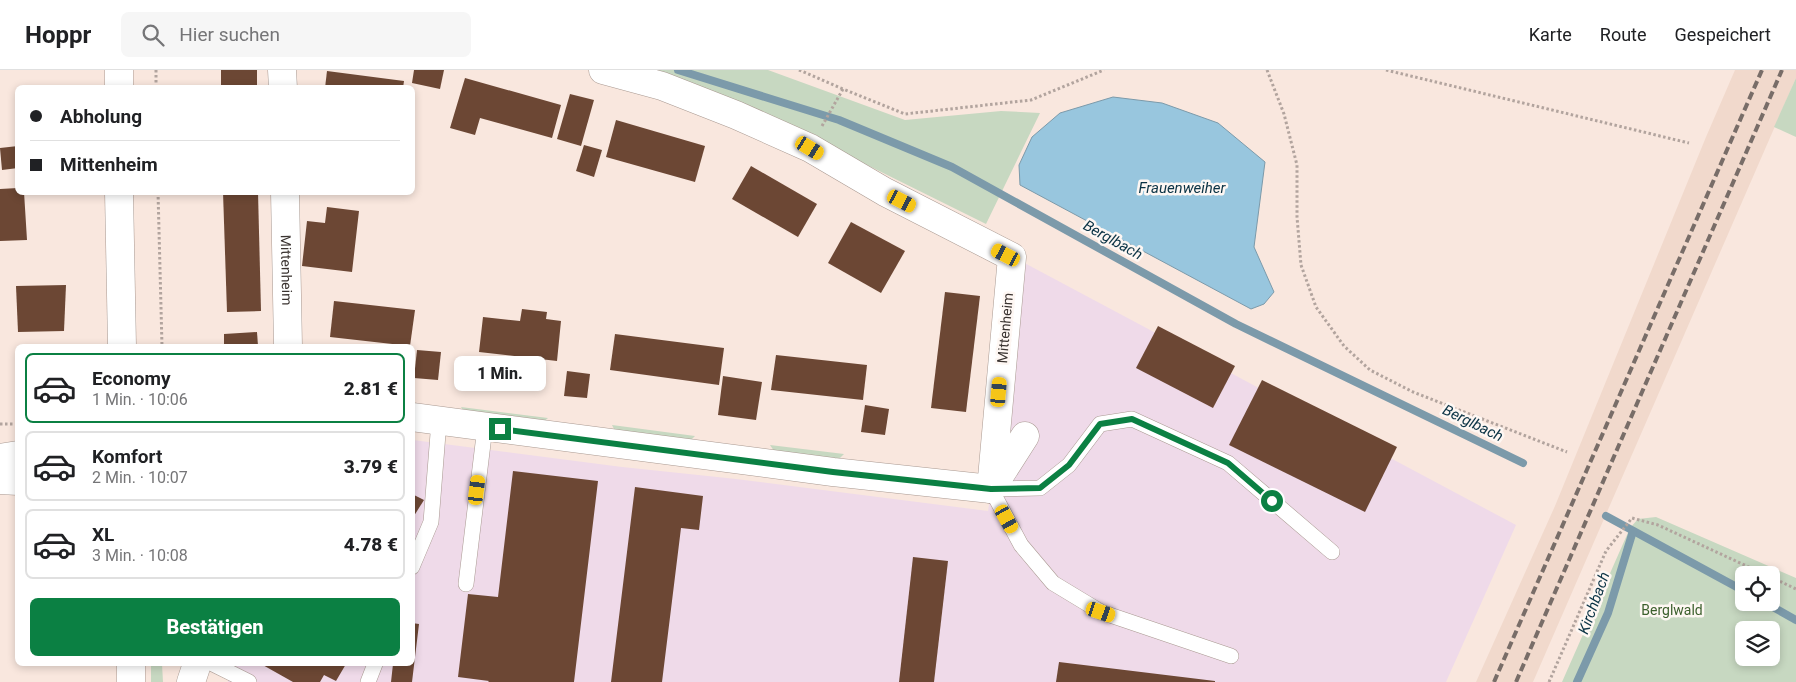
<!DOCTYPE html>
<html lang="de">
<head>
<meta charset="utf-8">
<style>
  body { margin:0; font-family:Roboto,sans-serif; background:#f6f6f6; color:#202124; height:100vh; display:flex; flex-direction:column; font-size:19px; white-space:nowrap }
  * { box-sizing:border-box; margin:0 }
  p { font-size:16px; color:#757577 }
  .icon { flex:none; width:28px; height:28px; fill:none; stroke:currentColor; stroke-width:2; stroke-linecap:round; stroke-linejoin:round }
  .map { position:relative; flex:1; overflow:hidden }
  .sheet { position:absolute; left:15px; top:274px; width:400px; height:322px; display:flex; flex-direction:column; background:#fff; border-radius:8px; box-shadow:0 2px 8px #0003 }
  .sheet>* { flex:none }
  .guide { position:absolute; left:15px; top:15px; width:400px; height:110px; border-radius:8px; box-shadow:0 2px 8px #0003; display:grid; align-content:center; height:110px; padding:0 15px; background:#fff }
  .buttons { position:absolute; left:1735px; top:496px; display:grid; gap:10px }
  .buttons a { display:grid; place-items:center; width:45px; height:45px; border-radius:8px; background:#fff; box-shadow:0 2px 8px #0003; font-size:25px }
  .end { position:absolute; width:22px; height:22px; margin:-11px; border:6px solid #0b8043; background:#fff; box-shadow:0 0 0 2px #fff }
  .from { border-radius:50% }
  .bubble { position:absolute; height:35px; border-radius:8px; background:#fff; box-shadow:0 2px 8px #0003; font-size:16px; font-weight:800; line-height:35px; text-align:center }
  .car { position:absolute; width:15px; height:30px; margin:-15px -8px; border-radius:6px; box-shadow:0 0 4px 1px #0007; background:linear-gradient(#f5c518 24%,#345 0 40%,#f5c518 0 76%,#345 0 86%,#f5c518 0) }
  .guide b { display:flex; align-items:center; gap:18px; height:48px; font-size:19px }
  .guide b+b { border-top:1px solid #e0e0e0 }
  .guide i { width:12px; height:12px; background:#202124 }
  ul { padding:9px 0 0; list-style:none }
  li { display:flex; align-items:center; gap:15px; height:70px; margin:0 10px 8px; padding:0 5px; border:2px solid #e0e0e0; border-radius:8px }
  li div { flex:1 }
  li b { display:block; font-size:19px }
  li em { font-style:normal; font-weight:800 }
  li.current { border-color:#0b8043 }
  li>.icon { width:45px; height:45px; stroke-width:1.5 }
  .cta { display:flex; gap:10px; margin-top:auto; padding:10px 15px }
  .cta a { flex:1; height:58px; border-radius:8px; background:#0b8043; color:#fff; font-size:20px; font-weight:800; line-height:58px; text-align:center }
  header { display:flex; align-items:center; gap:30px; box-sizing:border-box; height:70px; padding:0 25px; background:#fff; border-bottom:1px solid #e0e0e0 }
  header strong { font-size:24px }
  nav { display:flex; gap:28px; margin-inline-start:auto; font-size:18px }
  .search { width:350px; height:45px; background:#f6f6f6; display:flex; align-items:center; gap:12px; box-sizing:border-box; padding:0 18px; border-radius:8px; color:#757577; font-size:19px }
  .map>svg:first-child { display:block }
  .commercial { fill:#efdae9 }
  .built { fill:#f1d9cc }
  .green { fill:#c7d8c1; fill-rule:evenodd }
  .water { fill:#98c6de; stroke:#7c9aaa }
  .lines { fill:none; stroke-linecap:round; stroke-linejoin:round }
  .stream { stroke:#7c9aaa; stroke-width:8 }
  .building { fill:#6c4734 }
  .lane-casing { stroke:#a99991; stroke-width:16 }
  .street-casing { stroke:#a99991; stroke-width:29 }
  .secondary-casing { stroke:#a99991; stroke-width:29 }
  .path { stroke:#b2a49e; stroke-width:3; stroke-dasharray:2.5 2.5; stroke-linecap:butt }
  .lane { stroke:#fff; stroke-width:15 }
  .street { stroke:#fff; stroke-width:28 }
  .secondary { stroke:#fff; stroke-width:28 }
  .rail { stroke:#786d68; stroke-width:4; stroke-dasharray:8 4; stroke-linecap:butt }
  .route { stroke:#0b8043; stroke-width:6 }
  .labels { text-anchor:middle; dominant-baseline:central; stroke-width:5; stroke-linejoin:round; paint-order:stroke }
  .street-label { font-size:14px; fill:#3a3330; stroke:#fef7f3 }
  .park-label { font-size:14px; fill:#3b5f2c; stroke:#fef7f3 }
  .water-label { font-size:15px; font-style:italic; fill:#0b3345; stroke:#fef7f3 }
</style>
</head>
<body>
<header>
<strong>Hoppr</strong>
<div class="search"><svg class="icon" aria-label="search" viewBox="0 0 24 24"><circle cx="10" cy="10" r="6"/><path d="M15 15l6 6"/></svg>Hier suchen</div>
<nav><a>Karte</a><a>Route</a><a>Gespeichert</a></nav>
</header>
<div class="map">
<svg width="1796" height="612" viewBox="0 0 1796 612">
  <rect width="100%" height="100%" fill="#f9e7de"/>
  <polygon class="commercial" points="1017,189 1516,455 1446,612 228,612 228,594 412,594 413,370 622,397 736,409 988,441 996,393"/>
  <polygon class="built" points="1735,0 1796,0 1796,8 1533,612 1476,612 1555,436 1706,67"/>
  <g class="green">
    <polygon points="624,0 768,0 905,50 1001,41 1040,43 986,154 865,94 752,43"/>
    <polygon points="1796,8 1796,67 1774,57"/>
    <polygon points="461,337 548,348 541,354 466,345"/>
    <polygon points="612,355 695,366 689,372 616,363"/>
    <polygon points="770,375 844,384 838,390 774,381"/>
    <path d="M 1656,447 L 1796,508 L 1796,612 L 1562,612 L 1630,458 L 1638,449 ZM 1744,505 L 1771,505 L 1771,532 L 1744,532 ZM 1744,560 L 1771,560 L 1771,588 L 1744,588 Z"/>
    <polygon points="151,594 162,594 163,612 151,612"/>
  </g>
  <polygon class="water" points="1113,27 1162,33 1218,53 1265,92 1254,177 1274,222 1264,234 1251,239 1020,115 1019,95 1032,67 1060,43"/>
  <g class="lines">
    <g class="stream">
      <polyline points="678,0 839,50 952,97 1236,254 1523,393"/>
      <polyline points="1606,446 1744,521"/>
      <polyline points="1764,532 1796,550"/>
      <polyline points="1577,612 1608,543 1633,461"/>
    </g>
  </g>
  <g class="building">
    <rect x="221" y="0" width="36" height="18"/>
    <polygon points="414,0 444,0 440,19 412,13"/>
    <polygon points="327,1 404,11 403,18 325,18"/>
    <polygon points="465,8 561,35 552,68 480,48 475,65 450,58"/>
    <polygon points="570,24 594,30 581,76 557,69"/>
    <polygon points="616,50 705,76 695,112 606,87"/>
    <polygon points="584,75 602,80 594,107 576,101"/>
    <polygon points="18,76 18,98 2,100 0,78"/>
    <polygon points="751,96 817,134 798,167 732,129"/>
    <polygon points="18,118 18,122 24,122 27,170 0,171 0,119"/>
    <polygon points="223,122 258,122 261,241 227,242"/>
    <polygon points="327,137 359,141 352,202 302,196 307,151 325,153"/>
    <polygon points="851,152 905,181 881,223 828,193"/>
    <polygon points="66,215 64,261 18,262 16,216"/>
    <polygon points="945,222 980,226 966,342 931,338"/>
    <polygon points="334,231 415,240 410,276 330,267"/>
    <polygon points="522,239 547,242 546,249 561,251 557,291 479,282 483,247 520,251"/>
    <polygon points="1158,256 1235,296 1213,338 1136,298"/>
    <polygon points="257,262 258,276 224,276 224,264"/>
    <polygon points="615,264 724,278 719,315 610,300"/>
    <polygon points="417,280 441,282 438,310 414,308"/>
    <polygon points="776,285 867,295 863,330 771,320"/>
    <polygon points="567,301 590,304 587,328 564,326"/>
    <polygon points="723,306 762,312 756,350 718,345"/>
    <polygon points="1262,310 1397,377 1365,442 1229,375"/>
    <polygon points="865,335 889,339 885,365 861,362"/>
    <polygon points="513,401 598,411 574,612 488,612 489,611 458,607 468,524 498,527"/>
    <polygon points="635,417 703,426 699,460 681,458 662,612 611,612"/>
    <polygon points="412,424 424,430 412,449"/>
    <polygon points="913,487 948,491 934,612 899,612"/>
    <polygon points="412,553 419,554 412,612 391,612 393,594 412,594"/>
    <polygon points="1059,592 1215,611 1215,612 1056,612"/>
    <polygon points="261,594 346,594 336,611 324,605 320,612 293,612"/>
  </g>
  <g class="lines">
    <defs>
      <g id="lane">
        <polyline points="412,497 431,452 439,351"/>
        <polyline points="466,514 485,357"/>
        <polyline points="1231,586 1101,542 1053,513 1021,475 991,419 1040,418 1069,395 1100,354 1132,349 1228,393 1332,482"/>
        <polyline points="213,594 249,612"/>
        <polyline points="368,612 375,594"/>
      </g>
      <g id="street">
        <polyline points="282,0 283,18"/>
        <polyline points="603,0 662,16 736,45 810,78 885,122 1012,187 991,419"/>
        <path id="s1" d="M 285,122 L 288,276"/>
        <polyline points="412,347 833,402 991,419"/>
        <polyline points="0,388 18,385"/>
        <polyline points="0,410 18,411"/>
        <polyline points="993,416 1025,366"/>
        <polyline points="191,612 197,594"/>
      </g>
      <g id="secondary">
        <polyline points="119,18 119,0"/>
        <polyline points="119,122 122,276"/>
        <polyline points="131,594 131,612"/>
      </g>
    </defs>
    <use href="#lane" class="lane-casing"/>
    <use href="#street" class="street-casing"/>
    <use href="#secondary" class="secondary-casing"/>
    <g class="path">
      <polyline points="156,0 156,18"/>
      <polyline points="799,0 843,19"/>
      <polyline points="1267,0 1284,44 1297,95 1297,147 1301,195 1316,237 1344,276 1370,300 1413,322 1567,382"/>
      <polyline points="1386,0 1689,73"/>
      <polyline points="822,56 843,19 905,44 1031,30 1104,0"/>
      <polyline points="158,122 162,276"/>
      <polyline points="0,354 18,354"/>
      <polyline points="1771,507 1796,519"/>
      <polyline points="1549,612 1606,481 1632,448 1658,455 1766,505"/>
    </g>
    <use href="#lane" class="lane"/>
    <use href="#street" class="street"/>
    <use href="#secondary" class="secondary"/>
    <g class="rail">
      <polyline points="1494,612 1762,0"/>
      <polyline points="1516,612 1782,0"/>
    </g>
  </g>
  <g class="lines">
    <polyline class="route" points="500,359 833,402 991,419 1040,418 1069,395 1100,354 1132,349 1228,393 1272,431"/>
  </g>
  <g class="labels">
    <g class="street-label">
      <text stroke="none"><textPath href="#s1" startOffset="78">Mittenheim</textPath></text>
      <text transform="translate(1005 258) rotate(-85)">Mittenheim</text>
    </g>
    <g class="park-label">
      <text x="1672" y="540">Berglwald</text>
    </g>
    <g class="water-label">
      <text x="1182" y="118">Frauenweiher</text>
      <text transform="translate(1113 170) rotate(29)">Berglbach</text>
      <text transform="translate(1473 353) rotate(26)">Berglbach</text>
      <text transform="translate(1594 533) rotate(-70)">Kirchbach</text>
    </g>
  </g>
</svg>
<div class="buttons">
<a><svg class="icon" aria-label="locate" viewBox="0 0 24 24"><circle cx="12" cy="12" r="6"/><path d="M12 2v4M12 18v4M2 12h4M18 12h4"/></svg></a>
<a><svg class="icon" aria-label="layers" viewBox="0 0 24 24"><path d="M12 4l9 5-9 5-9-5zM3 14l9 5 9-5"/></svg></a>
</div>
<i class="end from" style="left:1272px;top:431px"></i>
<i class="end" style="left:500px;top:359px"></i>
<div class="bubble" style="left:454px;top:286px;width:92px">1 Min.</div>
<i class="car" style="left:810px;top:78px;rotate:121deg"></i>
<i class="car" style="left:902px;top:131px;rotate:117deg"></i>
<i class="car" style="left:1006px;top:185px;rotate:297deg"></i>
<i class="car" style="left:999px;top:322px;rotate:5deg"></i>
<i class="car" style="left:477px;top:420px;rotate:7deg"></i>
<i class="car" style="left:1007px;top:449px;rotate:151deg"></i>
<i class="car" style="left:1101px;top:542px;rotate:109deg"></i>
<div class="guide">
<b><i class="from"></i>Abholung</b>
<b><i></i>Mittenheim</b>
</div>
<section class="sheet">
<ul>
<li class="current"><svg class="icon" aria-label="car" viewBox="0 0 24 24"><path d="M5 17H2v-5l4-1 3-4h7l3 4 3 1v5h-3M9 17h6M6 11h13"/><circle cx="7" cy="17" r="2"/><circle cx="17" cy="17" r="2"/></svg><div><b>Economy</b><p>1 Min. · 10:06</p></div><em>2.81 €</em></li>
<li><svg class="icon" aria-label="car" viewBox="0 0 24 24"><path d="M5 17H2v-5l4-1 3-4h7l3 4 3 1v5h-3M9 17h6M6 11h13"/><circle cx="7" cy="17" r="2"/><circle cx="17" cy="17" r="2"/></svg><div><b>Komfort</b><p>2 Min. · 10:07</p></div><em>3.79 €</em></li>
<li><svg class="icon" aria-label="car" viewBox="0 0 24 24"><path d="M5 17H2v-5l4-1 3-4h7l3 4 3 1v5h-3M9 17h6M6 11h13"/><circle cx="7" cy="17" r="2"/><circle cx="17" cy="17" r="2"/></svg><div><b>XL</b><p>3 Min. · 10:08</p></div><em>4.78 €</em></li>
</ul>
<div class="cta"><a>Bestätigen</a></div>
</section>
</div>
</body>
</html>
